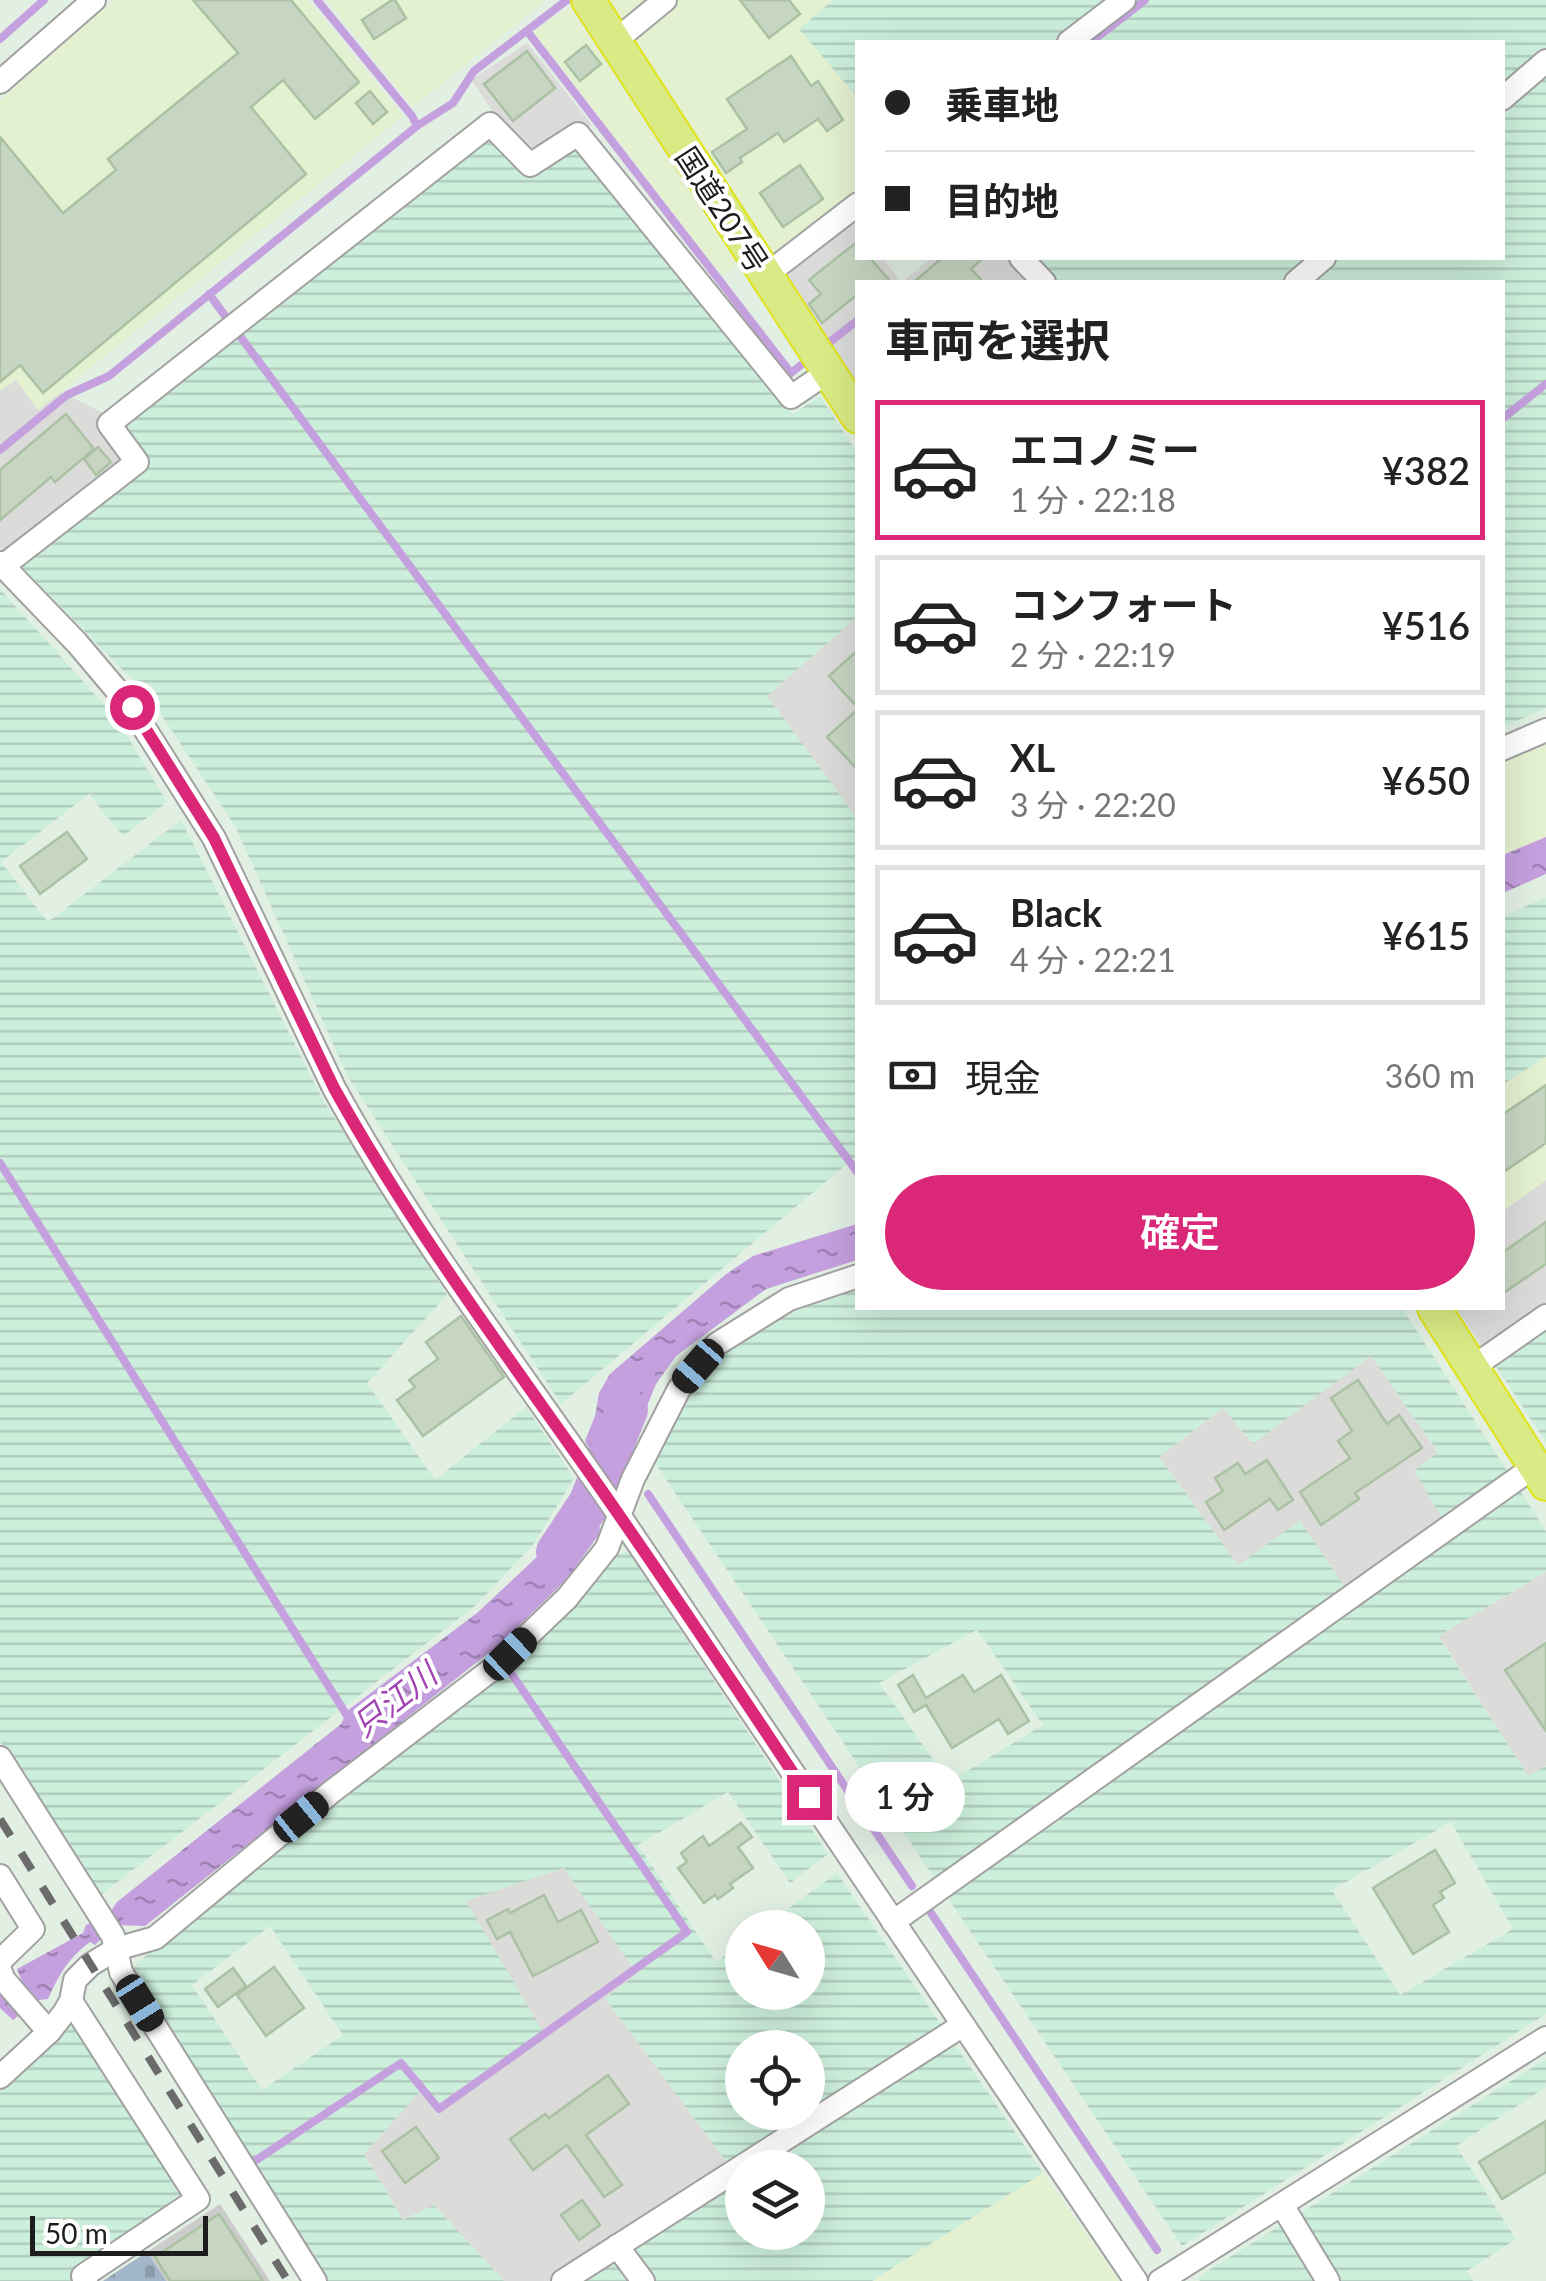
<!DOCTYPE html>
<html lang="ja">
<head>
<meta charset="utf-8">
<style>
  body { margin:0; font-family:Lato,"Noto Sans JP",sans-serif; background:#f2f2f2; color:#222; height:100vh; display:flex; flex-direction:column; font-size:38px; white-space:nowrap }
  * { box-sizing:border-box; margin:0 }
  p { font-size:32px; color:#767676 }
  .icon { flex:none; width:55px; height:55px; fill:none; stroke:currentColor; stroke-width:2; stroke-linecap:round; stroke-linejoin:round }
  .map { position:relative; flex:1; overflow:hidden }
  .panel { position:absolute; left:855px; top:280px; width:650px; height:1030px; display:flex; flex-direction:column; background:#fff; border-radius:0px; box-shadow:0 10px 40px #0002 }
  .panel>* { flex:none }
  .top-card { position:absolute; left:855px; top:40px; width:650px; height:220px; border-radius:0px; box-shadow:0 10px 40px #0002; display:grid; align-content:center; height:220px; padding:0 30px; background:#fff }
  .needle { width:65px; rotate:307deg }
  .buttons { position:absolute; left:725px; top:1910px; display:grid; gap:20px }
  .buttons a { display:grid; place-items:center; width:100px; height:100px; border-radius:50%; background:#fff; box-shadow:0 10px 40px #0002; font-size:50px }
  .scale { position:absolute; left:30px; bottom:25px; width:178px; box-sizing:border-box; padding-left:10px; border:5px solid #1d1d1d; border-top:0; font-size:28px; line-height:35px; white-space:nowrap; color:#1d1d1d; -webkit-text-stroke:8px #fff; paint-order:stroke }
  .end { position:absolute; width:45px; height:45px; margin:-22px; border:12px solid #db2777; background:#fff; box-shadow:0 0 0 5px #fff }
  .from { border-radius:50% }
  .bubble { position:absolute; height:70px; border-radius:35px; background:#fff; box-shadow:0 10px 40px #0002; font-size:32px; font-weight:600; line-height:70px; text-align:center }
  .car { position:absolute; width:30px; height:60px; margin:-30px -15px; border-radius:12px; box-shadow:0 0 8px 2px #0007; background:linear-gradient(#222 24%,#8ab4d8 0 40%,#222 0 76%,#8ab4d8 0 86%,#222 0) }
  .top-card b { display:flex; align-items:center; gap:35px; height:95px; font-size:38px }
  .top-card b+b { border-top:2px solid #e0e0e0 }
  .top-card i { width:25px; height:25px; background:#222 }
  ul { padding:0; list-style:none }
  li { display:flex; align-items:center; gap:30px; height:140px; margin:0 20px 15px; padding:0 10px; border:5px solid #e0e0e0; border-radius:0px }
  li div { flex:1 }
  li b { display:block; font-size:38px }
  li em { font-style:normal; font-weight:600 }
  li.on { border-color:#db2777 }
  li>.icon { width:90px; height:90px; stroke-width:1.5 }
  h2 { padding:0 30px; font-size:45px; line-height:120px }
  .pay { display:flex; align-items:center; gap:25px; height:110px; padding:0 30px; font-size:38px }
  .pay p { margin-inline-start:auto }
  .button { display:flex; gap:20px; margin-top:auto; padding:20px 30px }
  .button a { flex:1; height:115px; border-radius:60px; background:#db2777; color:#fff; font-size:40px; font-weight:600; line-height:115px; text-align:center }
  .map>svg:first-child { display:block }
  .residential { fill:#dbdbda }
  .commercial { fill:#e4f1d0 }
  .religious { fill:#cbcbcb }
  .farmland { fill:url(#farmland-rules); fill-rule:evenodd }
  .cemetery { fill:url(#cemetery-stones) }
  .water { fill:url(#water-ripples) }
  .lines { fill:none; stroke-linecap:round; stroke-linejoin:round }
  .stream { stroke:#c5a0df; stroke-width:8 }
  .river { stroke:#c5a0df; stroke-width:42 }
  .building { fill:#c7d6c2; stroke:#aac1a4; stroke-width:2.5 }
  .minor-casing { stroke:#a1a1a1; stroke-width:26 }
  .highway-casing { stroke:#e0e21a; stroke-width:36 }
  .minor { stroke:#fff; stroke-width:22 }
  .highway { stroke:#daeb85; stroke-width:32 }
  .rail { stroke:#6b6b6b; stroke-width:8; stroke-dasharray:20 20; stroke-linecap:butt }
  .route { stroke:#db2777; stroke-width:12 }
  .labels { text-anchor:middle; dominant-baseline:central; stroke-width:8; stroke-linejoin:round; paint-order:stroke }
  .street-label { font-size:30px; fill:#1d1d1d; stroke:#fff }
  .water-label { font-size:32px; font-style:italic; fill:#a145b2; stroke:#fff }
</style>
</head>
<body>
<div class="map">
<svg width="1546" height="2281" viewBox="0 0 1546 2281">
  <defs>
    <pattern id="farmland-rules" width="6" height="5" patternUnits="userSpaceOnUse" patternTransform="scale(2.5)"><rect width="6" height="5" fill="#ccefdb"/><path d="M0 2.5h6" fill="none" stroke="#afccbc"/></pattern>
    <pattern id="cemetery-stones" width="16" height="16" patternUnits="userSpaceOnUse" patternTransform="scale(2.5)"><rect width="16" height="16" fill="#a2b6c9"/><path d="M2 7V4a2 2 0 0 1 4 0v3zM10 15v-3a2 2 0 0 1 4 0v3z" fill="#8b9cac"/></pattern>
    <pattern id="water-ripples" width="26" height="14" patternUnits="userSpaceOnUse" patternTransform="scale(2.5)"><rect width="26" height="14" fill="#c5a0df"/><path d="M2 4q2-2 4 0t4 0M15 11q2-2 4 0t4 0" fill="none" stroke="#9f82b4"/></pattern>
  </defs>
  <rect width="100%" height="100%" fill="#e2efe3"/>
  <g class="residential">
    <polygon points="527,43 592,125 529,162 471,80"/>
    <polygon points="843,210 857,228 858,258 882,258 902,282 931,258 1032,258 1054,282 858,282 857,386 776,258"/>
    <polygon points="15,379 38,410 61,392 124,423 147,460 20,565 0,548 0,391"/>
    <polygon points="857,617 857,818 767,696"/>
    <polygon points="1546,1180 1546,1329 1495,1365 1456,1308 1502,1308 1503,1211"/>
    <polygon points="1371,1355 1438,1453 1443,1519 1346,1589 1238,1565 1159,1457 1224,1407 1253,1443"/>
    <polygon points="1546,1572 1546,1766 1528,1776 1438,1635"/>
    <polygon points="565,1868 637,1974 605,1998 737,2176 578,2281 504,2281 434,2205 403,2220 364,2154 424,2087 465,1900"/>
  </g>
  <g class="commercial">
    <polygon points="114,0 308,0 403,116 38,410 16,380 0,391 0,100"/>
    <polygon points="327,0 546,0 413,107"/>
    <polygon points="606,0 833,0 799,29 857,97 857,199 776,258"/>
    <polygon points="569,7 737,265 722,276 534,32"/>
    <polygon points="1546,744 1546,842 1502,861 1502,763"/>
    <polygon points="1546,1057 1546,1180 1503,1211 1502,1083"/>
    <polygon points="1043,2173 1119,2281 875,2281 874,2280"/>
  </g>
  <polygon class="religious" points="220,2204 270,2281 103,2281"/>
  <g class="farmland">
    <polygon points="833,0 1546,0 1546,708 1503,727 1502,282 1054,282 1032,258 1502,258 1502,42 858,42 857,97 799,29"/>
    <polygon points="490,133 527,172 577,146 793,414 820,396 857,452 857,617 767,696 857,818 857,1162 854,1158 561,1404 348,1077 235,826 151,699 20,565 146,460 124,423"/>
    <polygon points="0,589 116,718 167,802 123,836 89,794 1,862 48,922 181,820 322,1098 447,1295 367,1383 435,1480 526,1407 574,1478 533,1545 476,1605 98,1897 0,1742"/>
    <polygon points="1546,897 1546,1057 1503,1084 1503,917"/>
    <path d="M 857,1285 L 858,1308 L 1402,1308 L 1546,1531 L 1546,1572 L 1438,1636 L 1528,1776 L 1546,1766 L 1546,2014 L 1182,2246 L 653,1460 L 685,1396 L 722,1351 L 789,1308 ZM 1371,1356 L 1438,1452 L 1414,1471 L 1443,1519 L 1346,1589 L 1300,1521 L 1238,1565 L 1159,1457 L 1223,1408 L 1253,1444 ZM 977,1630 L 1043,1725 L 949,1782 L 879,1683 ZM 1451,1822 L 1513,1929 L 1400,1995 L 1332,1890 Z"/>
    <polygon points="1546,1329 1546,1442 1495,1365"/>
    <path d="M 629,1552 L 828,1854 L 790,1883 L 728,1792 L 638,1845 L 716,1962 L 742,1943 L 742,1992 L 808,1992 L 808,1928 L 763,1927 L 837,1873 L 1043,2173 L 872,2281 L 578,2281 L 737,2176 L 605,1998 L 637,1974 L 564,1868 L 466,1901 L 543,2032 L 439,2103 L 424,2087 L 364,2154 L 403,2220 L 434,2205 L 504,2281 L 323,2281 L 131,1968 L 330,1801 L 613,1555 ZM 270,1926 L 343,2035 L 262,2090 L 192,1985 ZM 742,2048 L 808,2048 L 808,2112 L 742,2112 ZM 742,2168 L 808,2168 L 808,2232 L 742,2232 Z"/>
    <polygon points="77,2020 189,2196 71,2275 75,2281 0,2281 0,2091"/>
    <polygon points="1546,2059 1546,2087 1456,2146 1516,2239 1467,2271 1473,2281 1200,2281 1198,2277"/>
  </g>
  <polygon class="cemetery" points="147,2252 166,2281 103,2281"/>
  <g class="water">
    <polygon points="1546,837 1546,874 1503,893 1503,855"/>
    <path d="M 857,1224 L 857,1260 L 766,1289 L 676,1356 L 656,1384 L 624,1463 C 606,1463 593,1458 585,1441 L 595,1416 L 599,1393 L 610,1374 L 725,1275 L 753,1256 Z"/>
    <path d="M 575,1503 L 598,1507 L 600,1533 L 566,1580 L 501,1643 L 145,1926 L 116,1925 L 95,1945 L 90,1942 C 69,1957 58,1976 48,1999 L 39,2000 L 13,2020 L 0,2008 L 0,1993 L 21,1979 L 17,1969 L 83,1933 L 86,1925 L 107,1917 L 117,1902 L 341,1724 L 347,1711 L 477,1613 L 538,1556 Z"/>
  </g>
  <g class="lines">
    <g class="stream">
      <polyline points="527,31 791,373 811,357"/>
      <polyline points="0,39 44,0"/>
      <polyline points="1091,42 1145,0"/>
      <polyline points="417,126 453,103 474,71 567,0"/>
      <polyline points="209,294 858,1173"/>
      <polyline points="822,348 858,320"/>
      <polyline points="1502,419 1546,384"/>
      <polyline points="0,450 67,395 109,376 417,126 412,116 317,0"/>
      <polyline points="0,1163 351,1722"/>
      <polyline points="648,1494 912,1886"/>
      <polyline points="931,1913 1157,2250"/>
      <polyline points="255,2161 401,2063 439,2109 687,1932 490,1642"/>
    </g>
    <polyline class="river" points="557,1552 589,1504 627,1410"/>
  </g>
  <g class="building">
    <polygon points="193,0 291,0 359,82 315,119 283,80 251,107 306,174 43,393 20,365 0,382 0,137 63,213 116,170 108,159 238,53"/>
    <polygon points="392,0 395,0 406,18 374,39 362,20"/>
    <polygon points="740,0 789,0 800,14 769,38"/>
    <polygon points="586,45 601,64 580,81 565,62"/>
    <polygon points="527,51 555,88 513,121 484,84"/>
    <polygon points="791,56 811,86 818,81 843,120 827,131 818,119 784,142 778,133 740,158 742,162 726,173 712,152 747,129 727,99"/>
    <polygon points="370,91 387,112 373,124 356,103"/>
    <polygon points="800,165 823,199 783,227 760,193"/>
    <polygon points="858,241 858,258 870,258 891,282 858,282 858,294 822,323 809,304 821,294 809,280"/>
    <polygon points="942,258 983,258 971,269 983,282 914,282"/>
    <polygon points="66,414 94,449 55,482 51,477 0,520 0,470"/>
    <polygon points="98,447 111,462 96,475 84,459"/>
    <polygon points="858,650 858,708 829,676"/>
    <polygon points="858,709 858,770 827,737"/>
    <polygon points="67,832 87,859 40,894 20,866"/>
    <polygon points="1546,1085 1546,1143 1502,1173 1502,1115"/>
    <polygon points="1546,1222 1546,1264 1502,1294 1502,1253"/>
    <polygon points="461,1316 504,1377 423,1436 397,1400 415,1387 409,1380 438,1359 426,1342"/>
    <polygon points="1358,1380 1387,1424 1399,1415 1422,1448 1355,1493 1359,1499 1321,1525 1300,1492 1350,1458 1338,1441 1352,1431 1331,1398"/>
    <polygon points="1267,1460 1293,1500 1278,1510 1270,1499 1224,1530 1206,1502 1223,1491 1215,1478 1238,1463 1245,1474"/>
    <polygon points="1546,1643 1546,1731 1505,1670"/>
    <polygon points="913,1675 926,1698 963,1675 974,1692 1001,1675 1029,1721 1008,1734 999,1719 952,1748 926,1705 914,1712 898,1685"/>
    <polygon points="741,1823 752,1837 738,1847 753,1868 730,1884 733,1888 718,1899 715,1895 704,1903 678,1868 687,1862 681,1853 703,1836 709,1846"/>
    <polygon points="1435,1850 1455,1883 1440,1892 1444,1898 1433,1905 1449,1932 1413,1954 1373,1888"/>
    <polygon points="544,1895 558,1922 581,1910 598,1942 533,1976 510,1932 497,1939 487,1920 508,1909 510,1913"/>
    <polygon points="274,1967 304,2008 266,2036 237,1995"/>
    <polygon points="233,1968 246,1986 218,2007 205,1989"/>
    <polygon points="608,2075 629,2104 586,2135 622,2185 604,2197 567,2145 533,2170 510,2139 545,2114 549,2118"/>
    <polygon points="1546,2121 1546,2172 1502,2199 1479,2162"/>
    <polygon points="416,2127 439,2158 405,2183 382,2151"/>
    <polygon points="582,2200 600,2225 579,2240 561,2215"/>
    <polygon points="219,2214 263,2281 170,2281 155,2257"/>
  </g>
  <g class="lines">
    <defs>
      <g id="minor">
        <polyline points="615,41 665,0"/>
        <polyline points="1069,42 1124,0"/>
        <polyline points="0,82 94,0"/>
        <polyline points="1502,99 1546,61"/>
        <polyline points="1021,258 1044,282"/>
        <polyline points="766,275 858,204"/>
        <polyline points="1296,282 1324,258"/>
        <path d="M 0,563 L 77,643 L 131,707 L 214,838 L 334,1088 C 415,1236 520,1370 615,1509 C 789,1766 962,2024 1136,2281"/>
        <polyline points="3,566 137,462 109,424 490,124 530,165 578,134 791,397 828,372"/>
        <polyline points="1502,749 1546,730"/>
        <polyline points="1473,1367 1546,1316"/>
        <polyline points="0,1758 113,1936 121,1972 315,2281"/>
        <polyline points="0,1876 33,1929 0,1961"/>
        <polyline points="893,1922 1535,1466"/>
        <polyline points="0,1970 4,1980 49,2032"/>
        <polyline points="71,2001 198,2199 83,2276 86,2281"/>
        <polyline points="0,2077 49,2032 64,2013 71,2001 75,1980 90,1965 116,1949 155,1938 330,1793 495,1667 567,1598 607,1548 633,1479 679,1389 717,1344 789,1299 858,1276"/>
        <polyline points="1282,2205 1328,2281"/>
        <polyline points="617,2246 643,2281"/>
        <polyline points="563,2281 963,2025"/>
        <polyline points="1160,2281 1546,2038"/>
      </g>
      <g id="highway">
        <polyline points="588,0 858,417"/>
        <polyline points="1434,1308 1546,1484"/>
      </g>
    </defs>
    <use href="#minor" class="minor-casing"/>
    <use href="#highway" class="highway-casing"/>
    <use href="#minor" class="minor"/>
    <use href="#highway" class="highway"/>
    <polyline class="rail" points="0,1819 288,2281"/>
  </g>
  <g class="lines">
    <path class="route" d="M 132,707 L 214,838 L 334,1088 C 409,1223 502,1349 591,1475 C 666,1581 737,1689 809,1797"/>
  </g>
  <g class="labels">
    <g class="street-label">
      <text transform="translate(723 209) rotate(57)">国道207号</text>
    </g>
    <g class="water-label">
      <text transform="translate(394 1699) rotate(-38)">只江川</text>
    </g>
  </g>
</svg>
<div class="buttons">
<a><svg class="needle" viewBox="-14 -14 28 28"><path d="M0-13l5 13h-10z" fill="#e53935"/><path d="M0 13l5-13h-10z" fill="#767676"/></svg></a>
<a><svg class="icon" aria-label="locate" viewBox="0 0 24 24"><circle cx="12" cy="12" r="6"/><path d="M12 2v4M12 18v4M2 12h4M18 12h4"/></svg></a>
<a><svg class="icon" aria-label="layers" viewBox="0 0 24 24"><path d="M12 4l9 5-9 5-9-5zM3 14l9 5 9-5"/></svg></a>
</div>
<div class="scale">50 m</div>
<i class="end from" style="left:132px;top:707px"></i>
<i class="end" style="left:809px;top:1797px"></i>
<div class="bubble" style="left:845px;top:1762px;width:120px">1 分</div>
<i class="car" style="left:698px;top:1366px;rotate:221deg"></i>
<i class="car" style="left:510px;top:1654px;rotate:46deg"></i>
<i class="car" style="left:301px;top:1817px;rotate:51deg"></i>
<i class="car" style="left:140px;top:2003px;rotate:148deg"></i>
<div class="top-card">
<b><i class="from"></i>乗車地</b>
<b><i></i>目的地</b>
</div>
<section class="panel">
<h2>車両を選択</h2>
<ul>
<li class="on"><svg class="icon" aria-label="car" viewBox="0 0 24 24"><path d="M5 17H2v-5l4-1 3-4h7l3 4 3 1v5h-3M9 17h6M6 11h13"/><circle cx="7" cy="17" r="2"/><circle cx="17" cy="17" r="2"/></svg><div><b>エコノミー</b><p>1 分 · 22:18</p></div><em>¥382</em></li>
<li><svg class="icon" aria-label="car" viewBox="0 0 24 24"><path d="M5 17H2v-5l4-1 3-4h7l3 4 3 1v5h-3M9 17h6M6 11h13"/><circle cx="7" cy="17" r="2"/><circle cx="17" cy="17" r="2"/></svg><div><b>コンフォート</b><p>2 分 · 22:19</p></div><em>¥516</em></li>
<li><svg class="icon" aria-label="car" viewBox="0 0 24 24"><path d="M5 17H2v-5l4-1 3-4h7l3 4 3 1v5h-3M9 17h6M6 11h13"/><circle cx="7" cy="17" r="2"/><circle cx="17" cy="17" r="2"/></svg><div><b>XL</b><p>3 分 · 22:20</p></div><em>¥650</em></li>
<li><svg class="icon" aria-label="car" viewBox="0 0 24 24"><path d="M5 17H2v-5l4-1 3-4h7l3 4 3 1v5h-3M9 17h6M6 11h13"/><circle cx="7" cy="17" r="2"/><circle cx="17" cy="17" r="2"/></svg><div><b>Black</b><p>4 分 · 22:21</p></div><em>¥615</em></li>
</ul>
<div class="pay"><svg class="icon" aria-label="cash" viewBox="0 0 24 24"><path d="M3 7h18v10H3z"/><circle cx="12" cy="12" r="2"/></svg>現金<p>360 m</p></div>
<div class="button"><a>確定</a></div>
</section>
</div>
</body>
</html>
